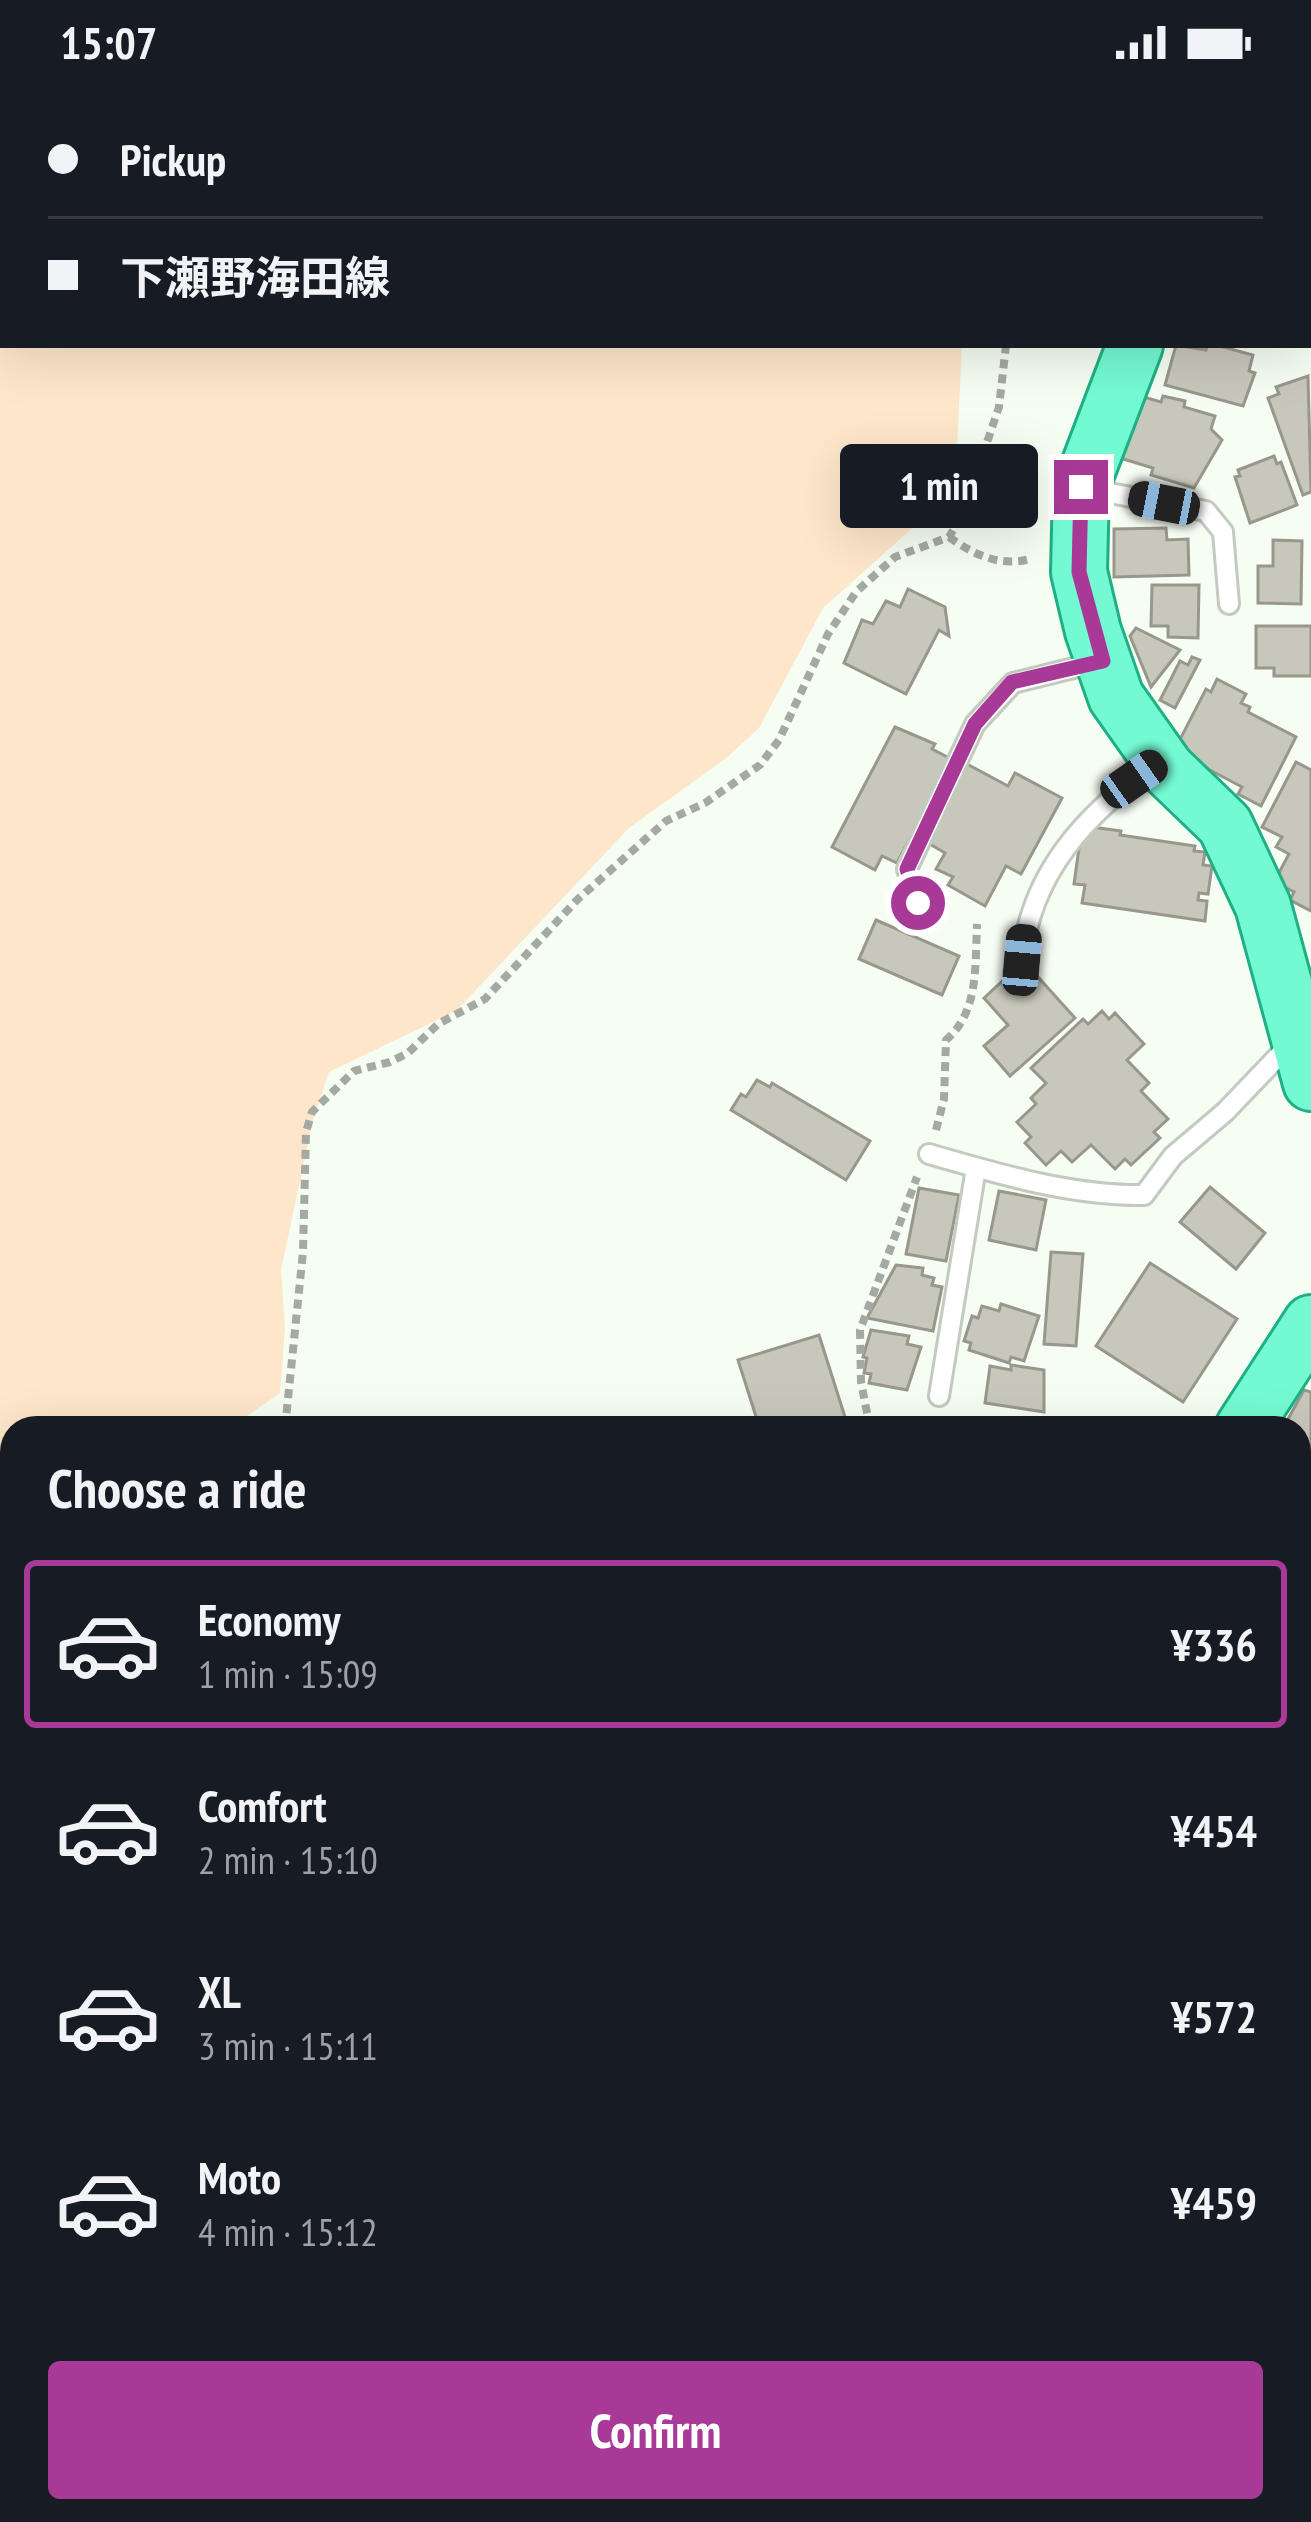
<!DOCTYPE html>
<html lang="en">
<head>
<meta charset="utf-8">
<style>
  body { margin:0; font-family:"PT Sans Narrow","Noto Sans JP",sans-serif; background:#20242c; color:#f1f3f6; height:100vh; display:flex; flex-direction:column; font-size:45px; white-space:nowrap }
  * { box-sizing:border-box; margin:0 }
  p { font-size:39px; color:#9ea1a6 }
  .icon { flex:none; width:66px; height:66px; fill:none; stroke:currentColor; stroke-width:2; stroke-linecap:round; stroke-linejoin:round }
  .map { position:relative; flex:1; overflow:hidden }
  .sheet { position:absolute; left:0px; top:1332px; width:1311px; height:1107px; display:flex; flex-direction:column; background:#171b24; border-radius:36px 36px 0 0; box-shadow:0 12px 48px #0002 }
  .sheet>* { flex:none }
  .top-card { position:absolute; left:0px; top:0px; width:1311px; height:264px; box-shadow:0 12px 48px #0002; display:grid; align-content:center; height:264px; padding:0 48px; background:#171b24 }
  .end { position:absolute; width:54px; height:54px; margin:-27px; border:15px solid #a83997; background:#fff; box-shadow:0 0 0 6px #fff }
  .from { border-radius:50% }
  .bubble { position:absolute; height:84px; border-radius:12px; background:#171b24; box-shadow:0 12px 48px #0002; font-size:39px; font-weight:800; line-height:84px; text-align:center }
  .car { position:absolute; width:36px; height:72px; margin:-36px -18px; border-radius:15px; box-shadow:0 0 9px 3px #0007; background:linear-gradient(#222 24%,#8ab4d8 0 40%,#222 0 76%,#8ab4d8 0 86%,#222 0) }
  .top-card b { display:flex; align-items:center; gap:42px; height:114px; font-size:45px }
  .top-card b+b { border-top:3px solid #363941 }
  .top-card i { width:30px; height:30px; background:#f1f3f6 }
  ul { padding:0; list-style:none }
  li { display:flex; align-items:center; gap:36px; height:168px; margin:0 24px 18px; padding:0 24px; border:6px solid transparent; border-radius:12px }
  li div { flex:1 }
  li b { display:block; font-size:45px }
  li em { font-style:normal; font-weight:800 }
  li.on { border-color:#a83997 }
  li>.icon { width:108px; height:108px; stroke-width:1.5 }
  h2 { padding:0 48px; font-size:54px; line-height:144px }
  .primary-button { display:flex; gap:24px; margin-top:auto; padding:24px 48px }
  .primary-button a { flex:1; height:138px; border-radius:12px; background:#a83997; color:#fff; font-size:48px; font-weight:800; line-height:138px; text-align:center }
  .status { display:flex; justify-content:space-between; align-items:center; height:84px; padding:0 60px; background:#171b24; direction:ltr }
  .status svg { height:33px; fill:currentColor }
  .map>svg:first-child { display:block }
  .green { fill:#fee6ca }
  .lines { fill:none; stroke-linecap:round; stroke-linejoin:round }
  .river { stroke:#b8efef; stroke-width:78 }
  .building { fill:#c8c7bb; stroke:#98978c; stroke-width:3 }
  .lane-casing { stroke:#c3cabf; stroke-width:24 }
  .street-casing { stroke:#c3cabf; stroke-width:42 }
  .primary-casing { stroke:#1eb084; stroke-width:60 }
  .path { stroke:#a4aaa2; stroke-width:8; stroke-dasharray:9 6; stroke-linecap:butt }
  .lane { stroke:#fff; stroke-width:18 }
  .street { stroke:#fff; stroke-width:36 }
  .primary { stroke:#74fad3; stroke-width:54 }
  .route { stroke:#a83997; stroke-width:15 }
</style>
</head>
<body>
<div class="status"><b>15:07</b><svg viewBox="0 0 49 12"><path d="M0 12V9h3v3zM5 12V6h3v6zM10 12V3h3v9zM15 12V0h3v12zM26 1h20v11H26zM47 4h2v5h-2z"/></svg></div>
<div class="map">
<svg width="1311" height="2438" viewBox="0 0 1311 2438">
  <rect width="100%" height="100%" fill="#f6fdf2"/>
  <polygon class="green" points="0,0 962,3 3,3 3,261 962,261 955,406 823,524 759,644 725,675 629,744 456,927 329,988 313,1036 281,1186 285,1244 280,1309 230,1344 12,1344 12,1685 0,1681"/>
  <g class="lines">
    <g class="river">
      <polyline points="1299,1509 1311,1505"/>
      <polyline points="0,1945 12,1936"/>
      <polyline points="1218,2427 1226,2438"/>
    </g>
  </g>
  <g class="building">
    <polygon points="1176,261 1206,266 1208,261 1216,261 1253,271 1249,287 1255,289 1243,322 1165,301"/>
    <polygon points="1308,292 1311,408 1303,411 1268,314 1279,310 1276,303"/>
    <polygon points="1140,312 1161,318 1163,312 1185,317 1184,323 1215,332 1211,345 1222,356 1194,404 1151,391 1153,384 1120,374"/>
    <polygon points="1274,372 1277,380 1281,378 1297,421 1250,439 1235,393 1240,392 1238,386"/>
    <polygon points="1166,444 1167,456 1188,455 1189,491 1114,493 1114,445"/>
    <polygon points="1273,456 1302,457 1301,520 1258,519 1258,482 1273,482"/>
    <polygon points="1152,501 1199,501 1198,554 1168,553 1168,542 1151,542"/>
    <polygon points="908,505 945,523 949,552 939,546 906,610 844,579 862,536 873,540 886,517 900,523"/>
    <polygon points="1256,542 1311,542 1311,592 1274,592 1274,584 1256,584"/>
    <polygon points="1136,544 1180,566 1151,603 1130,552"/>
    <polygon points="1192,573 1200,576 1175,624 1160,616 1180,577 1188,581"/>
    <polygon points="1217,595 1246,610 1241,619 1250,623 1248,628 1296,653 1261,722 1238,710 1242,703 1174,667 1206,605 1211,608"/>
    <polygon points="895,643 935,660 932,665 951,675 897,779 882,772 875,786 832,763"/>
    <polygon points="1296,678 1311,686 1311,827 1290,816 1294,808 1274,798 1289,770 1276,763 1282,753 1262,743"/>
    <polygon points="965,679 1008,702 1015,689 1062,714 1021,790 1006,782 985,822 948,801 953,793 936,785 945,769 928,759"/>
    <polygon points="1092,743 1121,747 1120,751 1195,762 1194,767 1205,768 1203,781 1212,782 1208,810 1199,809 1198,816 1207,817 1205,837 1082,819 1085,801 1074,800 1080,757"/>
    <polygon points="876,836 959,872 942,911 859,875"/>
    <polygon points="1010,890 1017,898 1025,891 1033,898 1038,893 1075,934 1010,992 984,962 1008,941 984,914"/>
    <polygon points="1102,927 1109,935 1115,929 1144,960 1127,976 1149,999 1141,1007 1168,1035 1154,1048 1160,1054 1131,1081 1125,1075 1115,1085 1091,1061 1072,1078 1061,1067 1046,1081 1025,1059 1031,1053 1017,1038 1036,1020 1031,1014 1046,999 1031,984 1083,935 1088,940"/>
    <polygon points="757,996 770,1003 772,999 870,1057 846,1096 731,1026 741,1010 746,1013"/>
    <polygon points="1210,1103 1265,1149 1236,1185 1180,1138"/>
    <polygon points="919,1104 959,1111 946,1177 906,1170"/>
    <polygon points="999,1107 1046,1116 1036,1166 989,1156"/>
    <polygon points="1051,1168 1083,1170 1076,1262 1044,1260"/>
    <polygon points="1150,1179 1237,1235 1183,1318 1096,1262"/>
    <polygon points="896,1181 923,1184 922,1191 934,1194 932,1201 942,1203 933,1247 867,1234"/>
    <polygon points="1001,1220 1039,1232 1024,1277 1011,1273 1009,1279 969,1266 971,1259 964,1257 972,1232 978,1234 982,1222 999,1227"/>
    <polygon points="871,1246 909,1252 907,1260 921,1263 907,1306 869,1299 871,1290 864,1289 867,1274 863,1273"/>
    <polygon points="819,1251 845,1333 809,1344 798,1344 797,1340 772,1344 770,1338 759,1342 738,1276"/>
    <polygon points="1011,1281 1044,1286 1044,1328 985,1319 990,1282 1011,1286"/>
    <polygon points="1304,1306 1311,1308 1311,1403 1299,1396 1299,1344 1283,1344"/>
    <polygon points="12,1694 12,1739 0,1750 0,1704"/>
    <polygon points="830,2427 855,2427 875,2438 830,2438"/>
    <polygon points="898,2427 936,2427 957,2438 891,2438"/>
    <polygon points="1097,2427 1138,2427 1136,2438 1099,2438"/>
  </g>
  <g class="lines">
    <defs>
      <g id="lane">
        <polyline points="1308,195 1311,197"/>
        <polyline points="1083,404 1206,427 1223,448 1229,520"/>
        <polyline points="918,819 907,785 975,640 1013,599 1098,578"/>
        <path d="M 1022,876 C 1030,788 1088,728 1157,679"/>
        <path d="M 929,1070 C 998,1090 1072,1112 1144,1111 L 1173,1072 L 1225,1028 L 1290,960"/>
        <polyline points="939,1312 976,1084"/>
      </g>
      <g id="street">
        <polyline points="1139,0 1143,3"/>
        <polyline points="1299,1625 1311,1622"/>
        <polyline points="0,1792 12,1781"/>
        <polyline points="1068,2427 1069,2438"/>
        <polyline points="173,2438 188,2427"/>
      </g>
      <g id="primary">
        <polyline points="1239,3 1239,0"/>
        <polyline points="1135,261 1081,403 1079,488 1093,547 1116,613 1167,685 1225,741 1263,822 1311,999"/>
        <polyline points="1243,1344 1311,1239"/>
        <polyline points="0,2046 12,2040"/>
      </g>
    </defs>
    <use href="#lane" class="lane-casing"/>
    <use href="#street" class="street-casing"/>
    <use href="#primary" class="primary-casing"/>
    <g class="path">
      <polyline points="503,2 503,0"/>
      <path d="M 949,453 C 974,471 1000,483 1030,475"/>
      <path d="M 936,1046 L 944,1015 L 946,956 C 979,928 975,882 977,840"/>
      <polyline points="285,1344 303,1168 306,1048 312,1028 354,987 390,978 408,969 438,940 485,915 577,816 666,737 705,719 760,681 779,656 828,550 856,508 895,473 949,453 962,432 999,323 1006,261"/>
      <polyline points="870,1344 861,1298 860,1246 917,1093"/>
    </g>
    <use href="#lane" class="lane"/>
    <use href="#street" class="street"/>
    <use href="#primary" class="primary"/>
  </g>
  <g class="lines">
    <polyline class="route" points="918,819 907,785 975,640 1012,598 1103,577 1079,488 1081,403"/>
  </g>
</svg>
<i class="end from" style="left:918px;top:819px"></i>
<i class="end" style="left:1081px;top:403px"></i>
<div class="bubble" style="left:840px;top:360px;width:198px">1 min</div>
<i class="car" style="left:1164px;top:419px;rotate:281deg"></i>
<i class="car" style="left:1134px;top:695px;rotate:55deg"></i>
<i class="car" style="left:1022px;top:876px;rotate:5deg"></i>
<div class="top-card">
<b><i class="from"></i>Pickup</b>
<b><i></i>下瀬野海田線</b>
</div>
<section class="sheet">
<h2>Choose a ride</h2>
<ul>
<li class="on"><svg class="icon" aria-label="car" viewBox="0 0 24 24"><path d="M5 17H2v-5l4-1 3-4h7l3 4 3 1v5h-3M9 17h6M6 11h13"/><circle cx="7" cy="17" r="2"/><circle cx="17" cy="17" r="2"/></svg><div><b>Economy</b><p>1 min · 15:09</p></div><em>¥336</em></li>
<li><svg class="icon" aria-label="car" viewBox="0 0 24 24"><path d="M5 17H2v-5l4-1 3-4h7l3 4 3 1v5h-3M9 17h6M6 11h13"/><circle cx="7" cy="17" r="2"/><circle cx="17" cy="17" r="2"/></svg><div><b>Comfort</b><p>2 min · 15:10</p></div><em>¥454</em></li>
<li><svg class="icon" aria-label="car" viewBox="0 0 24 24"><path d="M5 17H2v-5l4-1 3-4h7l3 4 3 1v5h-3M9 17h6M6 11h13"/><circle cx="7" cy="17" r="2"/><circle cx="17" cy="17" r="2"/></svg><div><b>XL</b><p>3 min · 15:11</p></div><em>¥572</em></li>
<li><svg class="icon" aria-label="car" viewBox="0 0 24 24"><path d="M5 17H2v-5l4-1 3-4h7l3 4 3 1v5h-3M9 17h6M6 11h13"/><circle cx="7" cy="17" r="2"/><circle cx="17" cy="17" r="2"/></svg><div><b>Moto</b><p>4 min · 15:12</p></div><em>¥459</em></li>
</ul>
<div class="primary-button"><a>Confirm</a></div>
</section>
</div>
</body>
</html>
